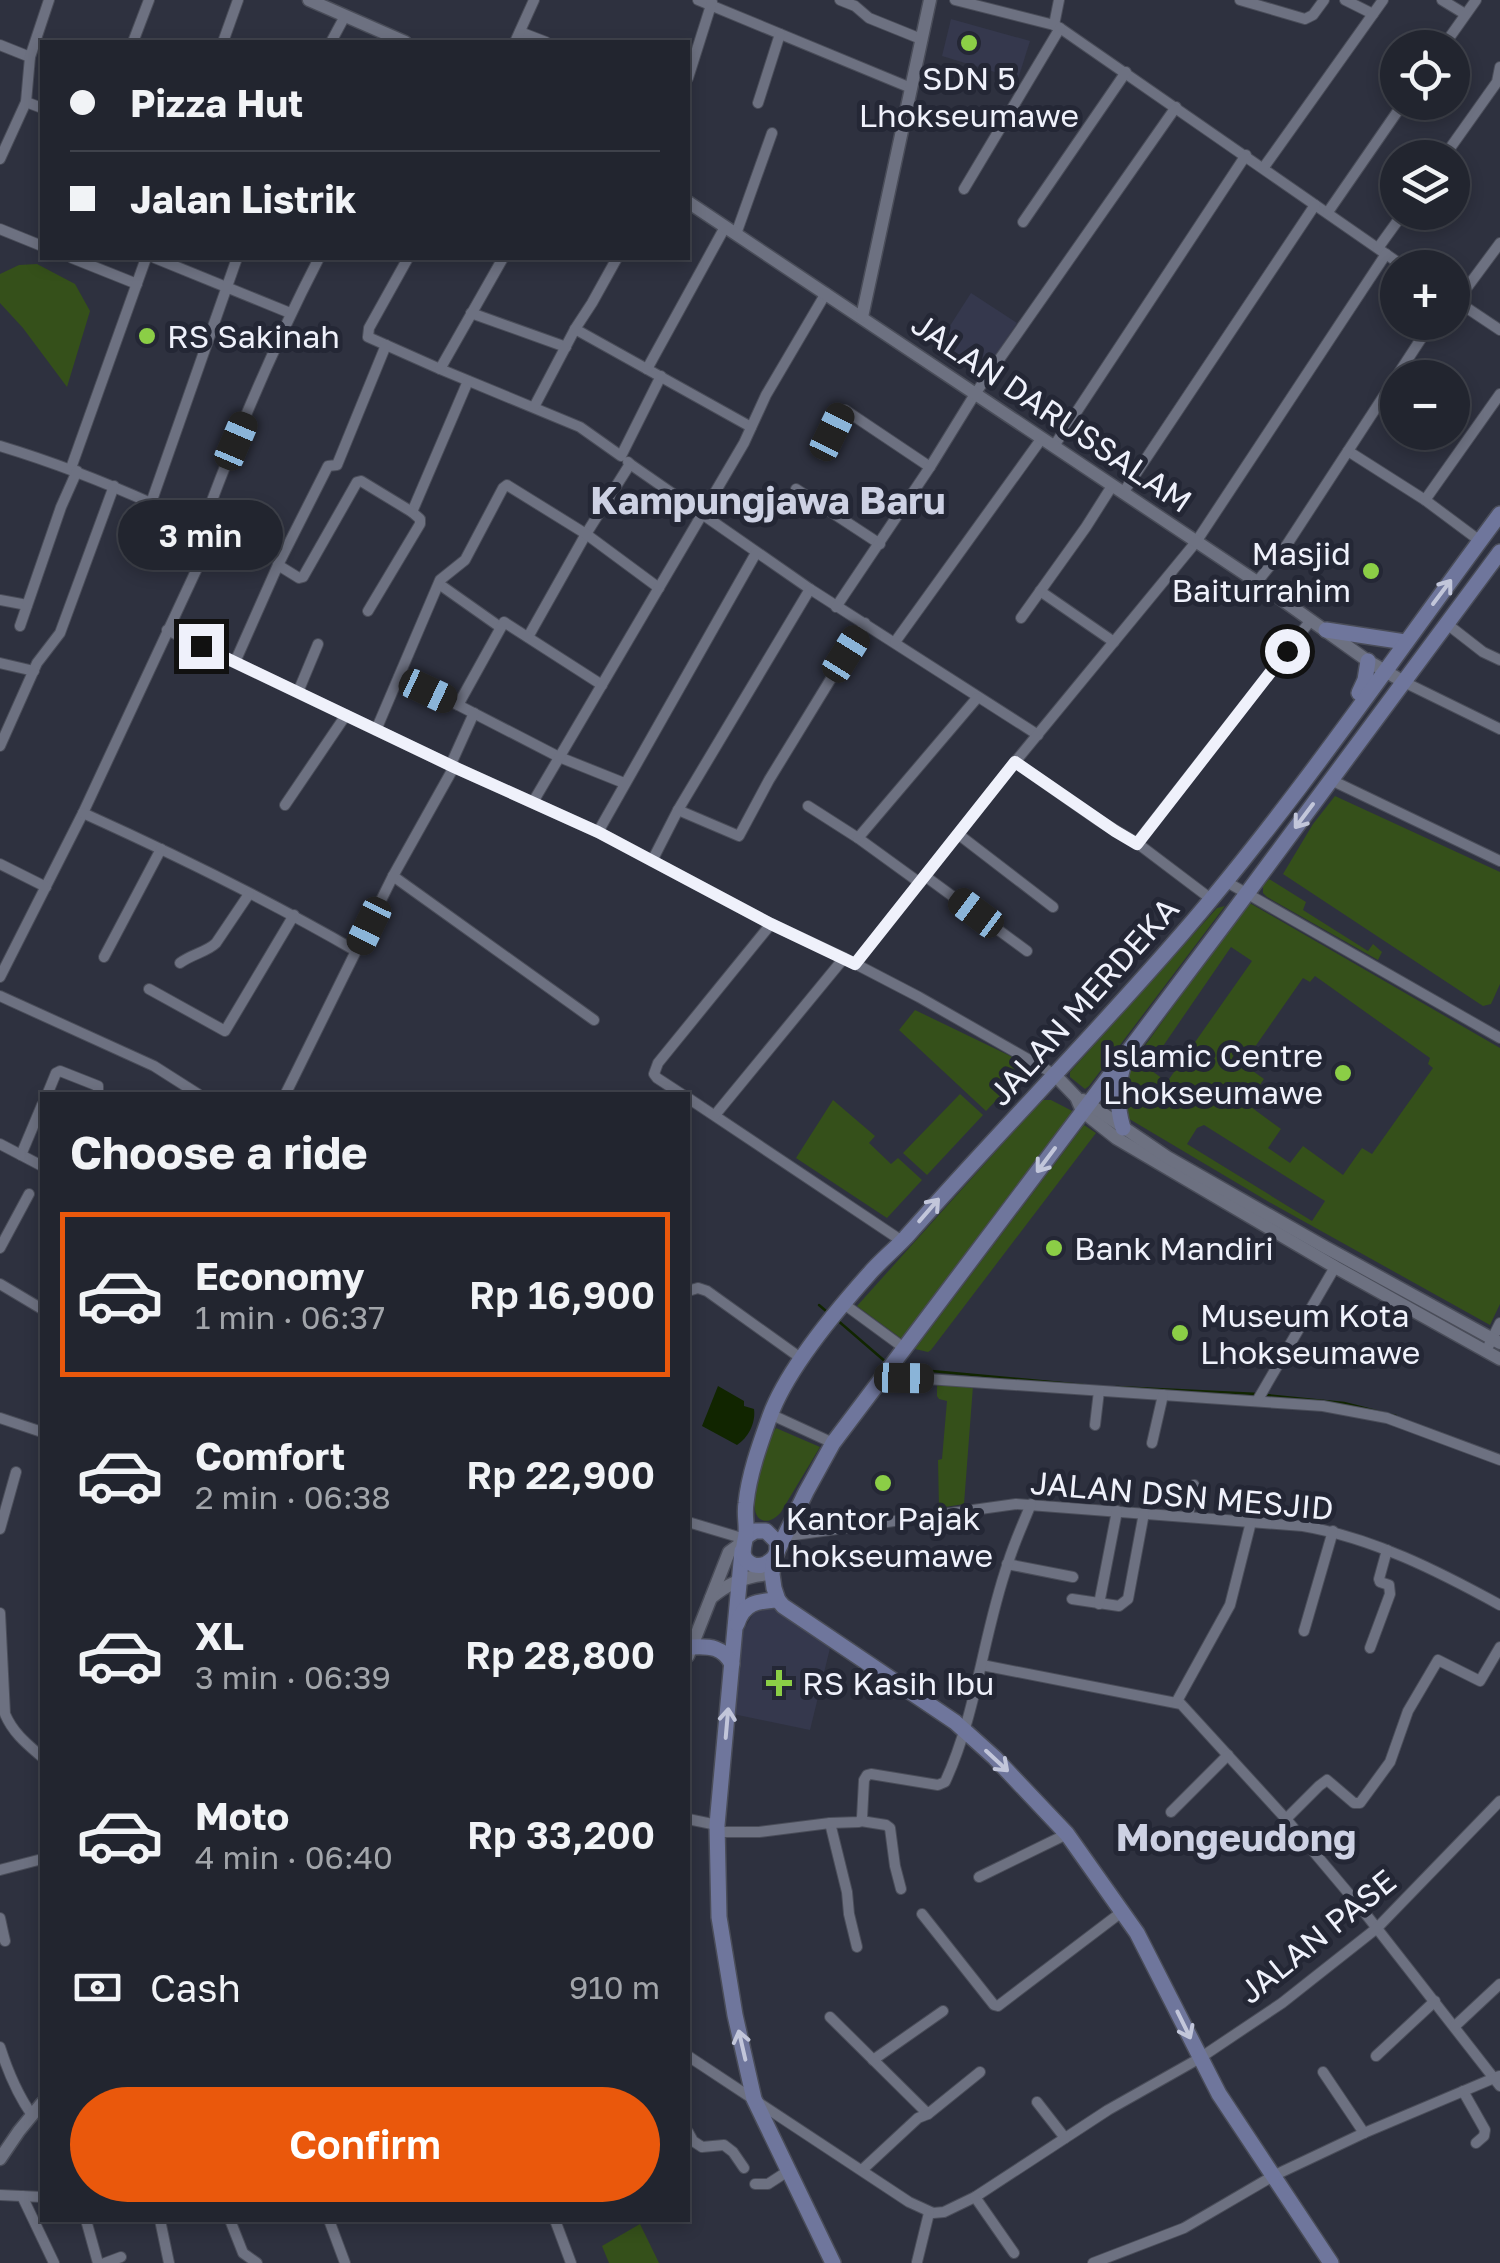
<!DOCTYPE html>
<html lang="en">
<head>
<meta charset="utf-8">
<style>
  body { margin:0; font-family:"Golos Text",sans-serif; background:#2a2d37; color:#f1f3f6; height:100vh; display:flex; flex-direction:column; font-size:38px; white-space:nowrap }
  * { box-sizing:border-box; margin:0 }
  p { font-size:32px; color:#a2a5aa }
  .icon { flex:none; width:55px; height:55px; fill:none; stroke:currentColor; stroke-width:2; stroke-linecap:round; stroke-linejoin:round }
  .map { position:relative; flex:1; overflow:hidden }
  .panel { position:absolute; left:40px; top:1092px; width:650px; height:1130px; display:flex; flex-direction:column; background:#22252f; border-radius:0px; box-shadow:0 5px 15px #0003,0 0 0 2px #3f424b }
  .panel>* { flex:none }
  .guide { position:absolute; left:40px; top:40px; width:650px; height:220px; border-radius:0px; box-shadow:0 5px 15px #0003,0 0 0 2px #3f424b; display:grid; align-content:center; height:220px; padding:0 30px; background:#22252f }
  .buttons { position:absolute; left:1380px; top:30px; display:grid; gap:20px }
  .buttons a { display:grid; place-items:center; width:90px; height:90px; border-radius:50%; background:#22252f; box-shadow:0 5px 15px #0003,0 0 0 2px #3f424b; font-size:50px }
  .end { position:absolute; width:45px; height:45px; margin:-22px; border:12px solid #eff1fb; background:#111; box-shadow:0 0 0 5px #111 }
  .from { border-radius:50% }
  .bubble { position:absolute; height:70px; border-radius:35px; background:#22252f; box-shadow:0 5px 15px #0003,0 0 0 2px #3f424b; font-size:32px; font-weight:600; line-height:70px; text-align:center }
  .car { position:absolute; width:30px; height:60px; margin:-30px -15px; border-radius:12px; box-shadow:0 0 8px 2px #0007; background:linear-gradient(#222 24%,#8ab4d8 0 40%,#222 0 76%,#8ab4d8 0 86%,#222 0) }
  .guide b { display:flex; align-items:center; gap:35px; height:95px; font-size:38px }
  .guide b+b { border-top:2px solid #3f424b }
  .guide i { width:25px; height:25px; background:#f1f3f6 }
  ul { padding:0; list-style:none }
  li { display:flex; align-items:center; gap:30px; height:165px; margin:0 20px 15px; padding:0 10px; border:5px solid transparent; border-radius:0px }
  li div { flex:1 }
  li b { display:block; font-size:38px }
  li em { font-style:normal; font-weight:600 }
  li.current { border-color:#ea580c }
  li>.icon { width:90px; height:90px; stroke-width:1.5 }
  h2 { padding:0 30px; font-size:45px; line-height:120px }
  .pay { display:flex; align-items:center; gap:25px; height:110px; padding:0 30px; font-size:38px }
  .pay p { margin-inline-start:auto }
  .button { display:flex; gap:20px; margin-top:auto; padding:20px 30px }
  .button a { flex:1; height:115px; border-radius:60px; background:#ea580c; color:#fff; font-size:40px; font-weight:600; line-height:115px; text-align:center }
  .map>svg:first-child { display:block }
  .built { fill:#35384d }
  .green { fill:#35501a; fill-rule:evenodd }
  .water { fill:#112500 }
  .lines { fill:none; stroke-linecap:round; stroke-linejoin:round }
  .stream { stroke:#112500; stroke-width:2.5 }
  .minor-casing { stroke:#4a4d59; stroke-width:12 }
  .tertiary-casing { stroke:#4a4d59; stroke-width:15 }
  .secondary-casing { stroke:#4a4d59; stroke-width:18 }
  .minor { stroke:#6d7181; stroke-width:10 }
  .tertiary { stroke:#6d7181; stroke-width:12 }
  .secondary { stroke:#6f769c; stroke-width:15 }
  .oneway { stroke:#c2c6da }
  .route { stroke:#eff1fb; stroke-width:12 }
  .poi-dot { fill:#8bce46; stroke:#242735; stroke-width:4 }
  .labels { text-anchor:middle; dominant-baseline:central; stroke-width:10; stroke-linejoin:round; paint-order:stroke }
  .poi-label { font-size:32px; fill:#eff1fb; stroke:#242735; text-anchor:start }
  .street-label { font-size:32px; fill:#eff1fb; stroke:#242735 }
  .quarter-label { font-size:38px; font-weight:bold; fill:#cdd1e3; stroke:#242735 }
</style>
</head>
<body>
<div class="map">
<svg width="1500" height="2263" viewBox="0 0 1500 2263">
  <rect width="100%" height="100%" fill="#2e313f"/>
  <g class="built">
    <polygon points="951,19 1030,41 1018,79 942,56"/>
    <polygon points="971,293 1017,323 984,373 939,343"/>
    <polygon points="769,1604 831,1644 810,1730 733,1714 742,1633 756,1609"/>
  </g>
  <g class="green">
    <polygon points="37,264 75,284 90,311 67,387 23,328 0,303 0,274 19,265"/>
    <polygon points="1335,796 1500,872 1500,984 1491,1004 1483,1006 1283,874 1313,824"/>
    <polygon points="1269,879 1306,902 1303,910 1368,951 1373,944 1382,952 1378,960 1267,897 1263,893 1263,886"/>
    <path d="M 1248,902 L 1500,1048 L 1500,1304 L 1490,1325 L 1269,1202 L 1126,1117 C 1121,1097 1124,1079 1134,1061 ZM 1231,947 L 1252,961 L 1167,1082 L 1148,1068 ZM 1315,976 L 1430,1058 L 1428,1064 L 1433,1068 L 1372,1154 L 1362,1148 L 1343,1175 L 1303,1146 L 1290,1163 L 1268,1148 L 1281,1129 L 1247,1104 L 1264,1079 L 1243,1064 L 1303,978 L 1310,982 ZM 1204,1125 L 1325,1201 L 1312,1221 L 1187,1144 L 1197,1128 Z"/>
    <polygon points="1225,906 1089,1086 1085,1089 1070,1077 1070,1072 1217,908"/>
    <polygon points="915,1010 1027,1064 1029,1066 986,1111 899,1030"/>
    <polygon points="960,1094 983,1115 927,1175 903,1153"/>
    <polygon points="833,1100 875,1136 869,1143 891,1164 898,1158 922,1180 887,1218 796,1158"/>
    <polygon points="1042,1100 1051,1100 1080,1115 902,1339 857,1306"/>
    <polygon points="1084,1125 1096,1133 931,1350 928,1352 915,1349"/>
    <polygon points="937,1385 973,1386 964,1504 939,1508 938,1460 942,1459 947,1401 939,1399 937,1396"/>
    <path d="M 776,1428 L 820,1447 L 781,1512 C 776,1518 768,1524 760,1519 C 744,1508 767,1449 772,1434 Z"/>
    <polygon points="640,2224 659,2263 609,2263 602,2246"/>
  </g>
  <path class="water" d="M 718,1386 L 744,1401 L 744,1406 L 754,1409 C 756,1423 748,1438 737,1445 L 702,1426 Z"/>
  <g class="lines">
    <g class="stream">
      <polyline points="819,1305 826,1311"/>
      <polyline points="836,1319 887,1363"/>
      <polyline points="897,1371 921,1370 1083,1385"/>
      <polyline points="1116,1387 1258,1394"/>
      <polyline points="1266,1395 1344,1403 1396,1416"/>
    </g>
    <defs>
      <g id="minor">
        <polyline points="698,0 911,88"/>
        <polyline points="840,0 855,6 869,18 921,39"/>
        <polyline points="955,0 1054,25 1060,28 1406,268"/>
        <polyline points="1240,0 1305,19 1313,15 1324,0"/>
        <polyline points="1345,0 1373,14"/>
        <polyline points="1442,0 1465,14"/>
        <polyline points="1054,25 1059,0"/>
        <polyline points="520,32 546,42"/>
        <polyline points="133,42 149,0"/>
        <polyline points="223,42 238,0"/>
        <polyline points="331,42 345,16"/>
        <polyline points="515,42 534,0"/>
        <polyline points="0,45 30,57"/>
        <polyline points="1442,48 1476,0"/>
        <polyline points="688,78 712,2"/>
        <polyline points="26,102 42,108"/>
        <polyline points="758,103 780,34"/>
        <polyline points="1443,158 1497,82 1500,67"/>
        <polyline points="0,159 26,102 30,57 49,0"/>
        <polyline points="1264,167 1383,0"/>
        <polyline points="964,189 1060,28"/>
        <polyline points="1328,212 1404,102"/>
        <polyline points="1023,222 1126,72"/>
        <polyline points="0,229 42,246"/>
        <polyline points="736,234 772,133"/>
        <polyline points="1378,248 1404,212"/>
        <polyline points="72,258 137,284"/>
        <polyline points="155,258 290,313"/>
        <polyline points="408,258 369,328 368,337 440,369 580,427 621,456 661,376"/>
        <polyline points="1452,298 1500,330"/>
        <polyline points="1457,301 1500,243"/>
        <polyline points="471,313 566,347"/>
        <polyline points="575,329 751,427"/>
        <polyline points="440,369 503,258"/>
        <polyline points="647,369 725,227"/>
        <polyline points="534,407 575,329 592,303 617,258"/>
        <path d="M 0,446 C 53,462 102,481 153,504 C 171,513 192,519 208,532 L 207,547 L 83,813 L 0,977"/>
        <polyline points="1054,446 1246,155"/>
        <polyline points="1348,451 1425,500 1480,541"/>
        <polyline points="822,454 845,410 930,467"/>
        <polyline points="630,464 810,589 1038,735"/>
        <polyline points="71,468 146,258"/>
        <polyline points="796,489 880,544"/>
        <polyline points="1123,493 1315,205"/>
        <polyline points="1425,500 1500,394"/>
        <polyline points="151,503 237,258"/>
        <path d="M 202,527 C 236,435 274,345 319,258"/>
        <polyline points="278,565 328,466 337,465 386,345"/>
        <polyline points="1257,582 1286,546 1432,322"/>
        <polyline points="439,584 500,627"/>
        <polyline points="1040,591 1114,642"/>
        <polyline points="0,600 27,605"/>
        <polyline points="836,607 930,467 975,394 1176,107"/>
        <polyline points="368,611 420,524 420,519 412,512 468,381"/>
        <polyline points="1021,618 1086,527 1112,486"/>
        <polyline points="1447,624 1483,652 1500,660"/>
        <polyline points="20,626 61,507 77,471"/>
        <polyline points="167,630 454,767 598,832 771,924 844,958 919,997 1054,1074"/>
        <polyline points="528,637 586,534 630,464 628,462"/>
        <polyline points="895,642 1042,438"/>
        <polyline points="235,662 278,565 299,578 303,577 357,482 361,481 412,512"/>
        <polyline points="0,663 34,671"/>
        <polyline points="399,677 458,705"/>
        <polyline points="1404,682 1500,729"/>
        <polyline points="602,685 504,622 458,705 559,757 624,783"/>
        <polyline points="298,692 318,644"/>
        <polyline points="376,730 440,580 465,560 503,488 507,485 586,534 659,588"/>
        <polyline points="0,746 37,663 60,633 114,486"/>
        <polyline points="1015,762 1098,820 1137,843 1311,620"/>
        <polyline points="451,764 474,713"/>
        <polyline points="1331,780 1500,861"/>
        <polyline points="533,802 744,443 766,395 826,293"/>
        <polyline points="285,805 346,715"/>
        <polyline points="808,806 858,838 920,883"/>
        <polyline points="678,810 739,836 769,780 865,623"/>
        <path d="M 83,813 C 176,855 268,900 356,951"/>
        <polyline points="598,832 756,553"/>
        <polyline points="958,834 1053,907"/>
        <polyline points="858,838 977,698"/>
        <polyline points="1137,843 1211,899"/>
        <polyline points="652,861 678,810 810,589"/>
        <polyline points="0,864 46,887"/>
        <polyline points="393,876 594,1020"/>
        <polyline points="925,876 1027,951"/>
        <polyline points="1225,881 1500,1038"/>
        <polyline points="104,957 161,849"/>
        <path d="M 180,963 C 192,954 207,952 216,943 L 249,894"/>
        <polyline points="855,964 1015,762 1196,542 1386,254"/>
        <polyline points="149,989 225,1031 294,915"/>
        <polyline points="0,996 154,1066 198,1094"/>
        <polyline points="47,1095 56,1073 60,1071 98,1086 98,1095"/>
        <polyline points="285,1095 393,876 454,767"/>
        <polyline points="683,1095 657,1078 654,1074 658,1063 771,924"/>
        <polyline points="688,1098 902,1241"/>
        <polyline points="42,1105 21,1155 42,1166"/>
        <polyline points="715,1115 844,958"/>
        <polyline points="0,1144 21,1155"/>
        <polyline points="0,1248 29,1194"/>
        <polyline points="0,1284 42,1309"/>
        <polyline points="688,1291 698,1288 707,1291 802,1359"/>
        <polyline points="844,1304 904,1348"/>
        <polyline points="1489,1345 1500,1323"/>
        <polyline points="882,1378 927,1379 1323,1406 1387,1418 1500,1460"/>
        <polyline points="1257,1401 1335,1267"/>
        <polyline points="770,1414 833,1443"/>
        <polyline points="0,1418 42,1432"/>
        <polyline points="1095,1425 1099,1391"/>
        <polyline points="1152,1443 1163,1395"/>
        <polyline points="1188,1516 1194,1485"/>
        <polyline points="688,1522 745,1539"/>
        <polyline points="0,1529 16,1472"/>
        <path d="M 787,1536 L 1016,1504 L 1303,1526 C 1373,1538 1438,1571 1500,1605"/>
        <polyline points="1007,1564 1073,1577"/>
        <polyline points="1072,1599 1119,1606 1128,1599 1144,1513"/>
        <polyline points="1099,1604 1117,1511"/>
        <path d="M 0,1613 L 5,1714 C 13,1733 27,1744 42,1757"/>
        <polyline points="1304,1631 1333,1531"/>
        <polyline points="1370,1648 1390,1594 1389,1585 1380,1582 1379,1579 1387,1550"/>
        <polyline points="982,1665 1181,1704 1286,1819 1361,1908 1500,2086"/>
        <polyline points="1177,1701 1230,1605 1251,1522"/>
        <polyline points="1171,1812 1228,1755"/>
        <polyline points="688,1819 717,1825"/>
        <polyline points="1286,1819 1319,1786 1327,1780 1354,1803 1360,1803 1390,1762 1408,1711 1438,1660 1480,1681 1500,1647"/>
        <polyline points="861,1821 886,1825 890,1828 895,1866 901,1889"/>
        <polyline points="830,1823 847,1892 849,1914 857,1947"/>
        <path d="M 717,1832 L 759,1832 L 830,1823 L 859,1822 L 862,1818 L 864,1780 L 867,1775 L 871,1774 L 938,1785 L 945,1782 C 977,1713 983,1634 1008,1563 C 1014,1543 1023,1524 1031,1504"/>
        <polyline points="0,1870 42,1859"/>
        <polyline points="979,1877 1067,1834"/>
        <polyline points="922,1914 994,2005 998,2006 1123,1911"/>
        <polyline points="0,1918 5,1941"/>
        <polyline points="830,2017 928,2114 980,2072"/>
        <polyline points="1455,2026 1500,1984"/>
        <path d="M 0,2047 C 8,2072 17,2094 32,2115"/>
        <polyline points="688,2056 909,2202 933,2213 944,2212 975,2197 1108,2110 1200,2058 1282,2003 1377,1928 1500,1801"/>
        <polyline points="1376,2056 1435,2001"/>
        <polyline points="873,2060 943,2011"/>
        <polyline points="1323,2072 1364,2133"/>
        <polyline points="1463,2091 1485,2130 1484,2136 1476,2143"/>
        <polyline points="1037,2102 1065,2138"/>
        <polyline points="688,2132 693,2141 702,2147 724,2145 733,2152 744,2168"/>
        <polyline points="862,2170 918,2118 928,2114"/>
        <polyline points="755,2184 768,2184 788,2171"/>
        <polyline points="0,2195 42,2197"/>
        <polyline points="22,2196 54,2263"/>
        <polyline points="975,2197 1014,2253"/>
        <polyline points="86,2220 98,2263"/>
        <polyline points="160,2220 169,2263"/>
        <polyline points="230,2220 243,2253 257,2263"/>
        <polyline points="329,2220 345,2263"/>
        <polyline points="555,2220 571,2263"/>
        <polyline points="917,2262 929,2213"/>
        <polyline points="105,2263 121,2257"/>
        <polyline points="1093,2263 1184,2228 1273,2176 1364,2133 1499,2076"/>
      </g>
      <g id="tertiary">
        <polyline points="309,0 405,42"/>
        <polyline points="688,202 1257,582 1368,661 1404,682"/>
        <polyline points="862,317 930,0"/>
        <polyline points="1054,1074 1076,1097 1082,1111 1116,1138 1335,1267 1500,1359"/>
        <polyline points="1083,1100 1167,1157 1325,1247 1500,1343"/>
        <path d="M 711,1598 C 728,1583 749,1575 772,1574"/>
        <polyline points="688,1656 729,1552 744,1541"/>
        <polyline points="0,2159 19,2131 42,2103"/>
      </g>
      <g id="secondary">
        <polyline points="1326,630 1405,642"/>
        <polyline points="1359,693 1365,680 1368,661"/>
        <path d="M 1123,1128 C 1116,1105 1117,1086 1124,1063"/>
        <polyline points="747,1536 755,1531 766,1531 777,1542 777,1553"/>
        <polyline points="742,1551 717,1825 719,1917 735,2015 754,2099 833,2263"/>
        <path d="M 774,1558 C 768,1563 763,1567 754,1565 C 737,1559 745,1545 746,1534 C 747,1524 744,1514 746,1503 C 749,1474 760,1444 770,1416 C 787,1369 835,1312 869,1274 C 880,1261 894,1250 906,1237 C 996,1135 1092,1038 1181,935 C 1296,802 1395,655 1500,514"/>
        <path d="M 737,1624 C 744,1602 758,1601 778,1600"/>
        <path d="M 692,1647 C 710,1646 723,1647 732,1664"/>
        <polyline points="1331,2263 1219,2094 1137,1933 1067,1834 995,1758 955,1722 783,1606 778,1600 774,1588 772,1574 774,1558 806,1492 833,1443 1228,919 1500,552"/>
      </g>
    </defs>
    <use href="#minor" class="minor-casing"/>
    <use href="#tertiary" class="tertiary-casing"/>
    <use href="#secondary" class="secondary-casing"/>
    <use href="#minor" class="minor"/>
    <use href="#tertiary" class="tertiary"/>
    <use href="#secondary" class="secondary"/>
  </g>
  <defs><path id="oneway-shaft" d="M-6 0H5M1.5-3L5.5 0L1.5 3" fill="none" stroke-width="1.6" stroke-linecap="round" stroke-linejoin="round" transform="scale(2.5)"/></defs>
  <g class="oneway">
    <use href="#oneway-shaft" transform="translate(1442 592) rotate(-53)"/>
    <use href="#oneway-shaft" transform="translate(1304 816) rotate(127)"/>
    <use href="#oneway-shaft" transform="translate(1046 1160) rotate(127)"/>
    <use href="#oneway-shaft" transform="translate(929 1210) rotate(-49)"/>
    <use href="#oneway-shaft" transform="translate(727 1723) rotate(-85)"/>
    <use href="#oneway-shaft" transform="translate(997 1761) rotate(43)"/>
    <use href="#oneway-shaft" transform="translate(1184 2025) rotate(64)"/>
    <use href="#oneway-shaft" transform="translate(742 2045) rotate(-103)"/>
  </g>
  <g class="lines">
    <polyline class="route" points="201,646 454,767 598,832 771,924 855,964 1015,762 1115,831 1137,844 1287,651"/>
  </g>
  <g class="poi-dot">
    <circle cx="969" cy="43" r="10"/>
    <circle cx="147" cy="336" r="10"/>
    <circle cx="1371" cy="571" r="10"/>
    <circle cx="1343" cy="1073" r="10"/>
    <circle cx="1054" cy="1248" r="10"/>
    <circle cx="1180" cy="1333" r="10"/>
    <circle cx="883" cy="1483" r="10"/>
    <path d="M774 1668h10v10h10v10h-10v10h-10v-10h-10v-10h10z"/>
  </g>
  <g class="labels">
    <g class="poi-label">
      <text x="969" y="78" text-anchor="middle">SDN 5<tspan x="969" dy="37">Lhokseumawe</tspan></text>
      <text x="167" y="336">RS Sakinah</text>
      <text x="1351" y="553" text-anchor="end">Masjid<tspan x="1351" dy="37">Baiturrahim</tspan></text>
      <text x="1323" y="1055" text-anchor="end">Islamic Centre<tspan x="1323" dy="37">Lhokseumawe</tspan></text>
      <text x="1074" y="1248">Bank Mandiri</text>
      <text x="1200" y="1315">Museum Kota<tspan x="1200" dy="37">Lhokseumawe</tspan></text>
      <text x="883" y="1518" text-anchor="middle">Kantor Pajak<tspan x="883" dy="37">Lhokseumawe</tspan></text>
      <text x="802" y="1683">RS Kasih Ibu</text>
    </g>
    <g class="street-label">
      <text transform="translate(1052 412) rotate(34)">JALAN DARUSSALAM</text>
      <text transform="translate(1083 1001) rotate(-48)">JALAN MERDEKA</text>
      <text transform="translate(1182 1495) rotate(5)">JALAN DSN MESJID</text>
      <text transform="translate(1317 1936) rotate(-39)">JALAN PASE</text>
    </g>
    <g class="quarter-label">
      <text x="768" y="499">Kampungjawa Baru</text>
      <text x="1236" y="1836">Mongeudong</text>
    </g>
  </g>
</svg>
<div class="buttons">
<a><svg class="icon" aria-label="locate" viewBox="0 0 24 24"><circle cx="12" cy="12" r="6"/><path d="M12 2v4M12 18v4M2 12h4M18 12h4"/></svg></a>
<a><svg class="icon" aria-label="layers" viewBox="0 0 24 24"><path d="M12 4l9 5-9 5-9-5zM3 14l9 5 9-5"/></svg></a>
<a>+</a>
<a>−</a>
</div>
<i class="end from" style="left:1287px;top:651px"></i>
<i class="end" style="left:201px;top:646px"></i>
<div class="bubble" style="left:118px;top:500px;width:165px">3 min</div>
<i class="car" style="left:832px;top:432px;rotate:26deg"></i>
<i class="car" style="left:236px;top:441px;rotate:23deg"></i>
<i class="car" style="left:846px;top:654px;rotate:32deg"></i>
<i class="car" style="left:428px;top:691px;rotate:115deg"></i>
<i class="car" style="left:976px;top:913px;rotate:307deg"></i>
<i class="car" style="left:369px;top:926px;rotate:206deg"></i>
<i class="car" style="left:904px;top:1378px;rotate:91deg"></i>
<div class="guide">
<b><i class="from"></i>Pizza Hut</b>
<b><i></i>Jalan Listrik</b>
</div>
<section class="panel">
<h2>Choose a ride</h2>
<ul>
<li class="current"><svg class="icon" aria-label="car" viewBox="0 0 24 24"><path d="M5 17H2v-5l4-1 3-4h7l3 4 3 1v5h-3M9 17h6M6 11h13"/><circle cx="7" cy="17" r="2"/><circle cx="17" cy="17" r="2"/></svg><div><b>Economy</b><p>1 min · 06:37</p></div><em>Rp 16,900</em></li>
<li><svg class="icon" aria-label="car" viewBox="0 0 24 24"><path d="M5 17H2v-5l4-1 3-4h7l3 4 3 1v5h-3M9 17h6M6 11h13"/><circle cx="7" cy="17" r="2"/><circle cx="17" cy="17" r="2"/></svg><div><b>Comfort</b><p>2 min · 06:38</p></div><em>Rp 22,900</em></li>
<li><svg class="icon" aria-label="car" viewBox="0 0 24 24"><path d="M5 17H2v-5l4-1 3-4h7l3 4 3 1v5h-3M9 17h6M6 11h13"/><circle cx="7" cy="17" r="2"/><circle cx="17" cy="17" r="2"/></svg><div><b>XL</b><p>3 min · 06:39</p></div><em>Rp 28,800</em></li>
<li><svg class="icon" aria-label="car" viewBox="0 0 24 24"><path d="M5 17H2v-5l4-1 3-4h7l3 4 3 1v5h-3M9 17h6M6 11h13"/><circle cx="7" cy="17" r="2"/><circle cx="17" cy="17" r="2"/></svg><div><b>Moto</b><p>4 min · 06:40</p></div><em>Rp 33,200</em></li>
</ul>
<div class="pay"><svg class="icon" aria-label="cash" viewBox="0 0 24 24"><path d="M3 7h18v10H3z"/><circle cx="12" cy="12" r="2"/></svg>Cash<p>910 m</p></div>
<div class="button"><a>Confirm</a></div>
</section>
</div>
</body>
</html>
